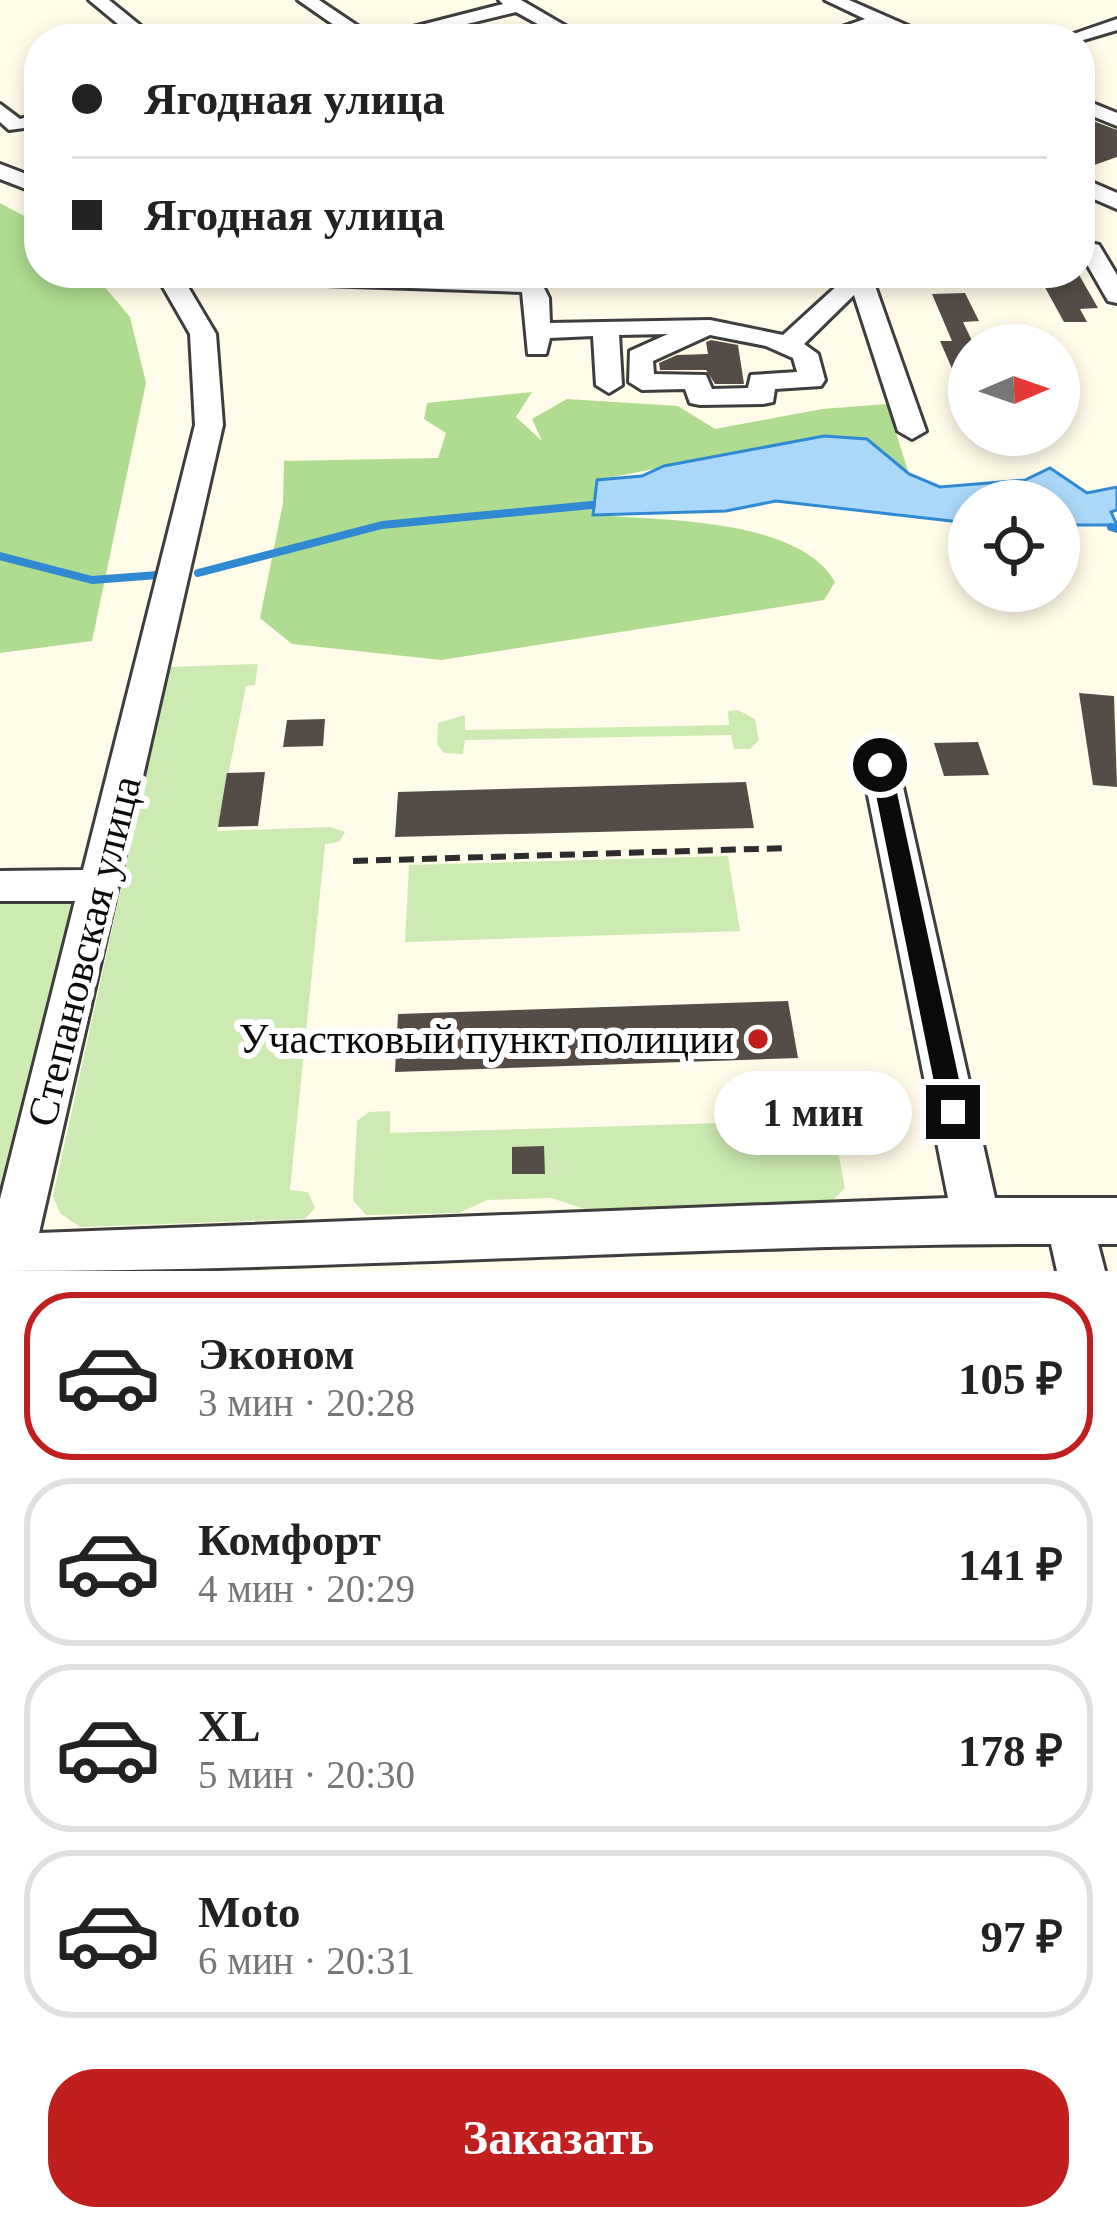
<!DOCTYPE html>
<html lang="ru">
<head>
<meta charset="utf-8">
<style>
  body { margin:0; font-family:Georgia,serif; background:#f2f2f2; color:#222; height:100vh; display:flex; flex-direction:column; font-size:45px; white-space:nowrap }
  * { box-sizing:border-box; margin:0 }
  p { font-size:39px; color:#767676 }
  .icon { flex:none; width:66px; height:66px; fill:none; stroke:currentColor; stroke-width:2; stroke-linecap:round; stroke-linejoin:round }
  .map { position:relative; height:1271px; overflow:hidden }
  .details { display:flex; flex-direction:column; background:#fff; flex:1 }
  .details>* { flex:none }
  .top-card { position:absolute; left:24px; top:24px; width:1071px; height:264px; border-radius:48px; box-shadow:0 6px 18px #0003; display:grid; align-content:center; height:264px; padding:0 48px; background:#fff }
  .needle { width:78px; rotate:88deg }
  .controls { position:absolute; left:948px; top:324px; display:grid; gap:24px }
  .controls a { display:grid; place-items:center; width:132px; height:132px; border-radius:50%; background:#fff; box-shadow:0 6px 18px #0003; font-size:60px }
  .end { position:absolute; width:54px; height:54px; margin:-27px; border:15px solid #0b0b0b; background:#fff; box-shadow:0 0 0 6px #fff }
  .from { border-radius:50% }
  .bubble { position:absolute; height:84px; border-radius:42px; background:#fff; box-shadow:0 6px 18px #0003; font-size:39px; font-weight:800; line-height:84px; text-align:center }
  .top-card b { display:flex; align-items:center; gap:42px; height:114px; font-size:45px }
  .top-card b+b { border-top:3px solid #e0e0e0 }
  .top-card i { width:30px; height:30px; background:#222 }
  ul { padding:21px 0 0; list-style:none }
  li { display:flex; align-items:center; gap:36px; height:168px; margin:0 24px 18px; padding:0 24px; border:6px solid #e0e0e0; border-radius:48px }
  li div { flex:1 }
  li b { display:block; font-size:45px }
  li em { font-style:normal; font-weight:800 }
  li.selected { border-color:#c01e1f }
  li>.icon { width:108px; height:108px; stroke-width:1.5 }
  .primary-button { display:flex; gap:24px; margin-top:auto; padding:24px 48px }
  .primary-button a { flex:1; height:138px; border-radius:48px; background:#c01e1f; color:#fff; font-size:48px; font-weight:800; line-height:138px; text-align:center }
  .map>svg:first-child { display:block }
  .green { fill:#cdeab2 }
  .forest { fill:#afdc90 }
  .water { fill:#abd8f9; stroke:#2f8ad3; stroke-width:3 }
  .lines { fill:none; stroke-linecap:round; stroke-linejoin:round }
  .stream { stroke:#2f8ad3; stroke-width:8 }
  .building { fill:#544d47 }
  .minor-casing { stroke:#3e3e3e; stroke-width:6 }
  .path-far1 { stroke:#2d2d2d; stroke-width:3; stroke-dasharray:8 3; stroke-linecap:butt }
  .path { stroke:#2d2d2d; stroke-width:6; stroke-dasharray:15 8; stroke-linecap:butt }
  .minor { fill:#fff; fill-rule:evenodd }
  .route { fill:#0b0b0b }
  .poi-dot { fill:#c01e1f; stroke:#fff; stroke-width:4.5 }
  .labels { text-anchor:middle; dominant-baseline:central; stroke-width:12; stroke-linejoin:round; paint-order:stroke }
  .near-street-label { font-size:42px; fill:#0b0b0b; stroke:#fff }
  .near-poi-label { font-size:42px; fill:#0b0b0b; stroke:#fff; text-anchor:end }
</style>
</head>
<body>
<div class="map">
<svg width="1117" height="1271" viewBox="0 0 1117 1271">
  <rect width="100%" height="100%" fill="#fffce9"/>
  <g class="green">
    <polygon points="258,664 255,685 246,686 217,831 330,827 345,832 339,842 325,844 290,1190 308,1192 315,1208 305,1219 80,1227 60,1213 53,1196 170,667"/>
    <polygon points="738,710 755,719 759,740 750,749 734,749 731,735 465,740 463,754 444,753 437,744 438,723 465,715 465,730 729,725 728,711"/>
    <polygon points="728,856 740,931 405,942 409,865"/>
    <polygon points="0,891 73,899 0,1186"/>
    <polygon points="814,1098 830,1108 845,1188 832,1201 591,1211 551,1198 487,1200 459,1213 366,1215 353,1200 357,1121 369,1112 390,1111 390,1133 724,1123 722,1100"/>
  </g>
  <g class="forest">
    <polygon points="0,203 39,224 39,273 93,273 130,317 146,383 92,641 0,653"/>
    <path d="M 532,392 L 516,417 L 542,441 L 532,419 L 567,399 L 678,406 L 715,429 L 822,409 L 887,404 L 909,474 L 867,439 L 824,436 L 597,480 L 593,515 C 659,520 800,518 835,582 L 824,600 L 441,660 L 292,644 L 260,618 L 283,503 L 284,461 L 438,458 L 446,433 L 424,419 L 427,403 Z"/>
  </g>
  <polygon class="water" points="824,436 867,439 909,474 940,487 1025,480 1050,468 1087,493 1117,487 1117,510 1111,512 1117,525 1059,525 1059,501 969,501 969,523 776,501 726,511 593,515 597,480 642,476 664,466"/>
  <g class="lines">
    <g class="stream">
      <polyline points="1111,527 1117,529"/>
      <polyline points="0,556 92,580 158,575"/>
      <polyline points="198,573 382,525 592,505"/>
    </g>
  </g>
  <g class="building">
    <polygon points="1080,116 1117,130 1117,157 1080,170"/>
    <polygon points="1037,273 1078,273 1098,308 1080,309 1087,322 1064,322"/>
    <polygon points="965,293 979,321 963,322 974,345 969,345 969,408 940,341 952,341 932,294"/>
    <polygon points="711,340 738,345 744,384 715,384 706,370 660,370 659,363 677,355 708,354 706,342"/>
    <polygon points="1079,693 1114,696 1117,787 1093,785"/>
    <polygon points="325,719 323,746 283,747 287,720"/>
    <polygon points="978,742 989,775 944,776 934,743"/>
    <polygon points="265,772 258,826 218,827 227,773"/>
    <polygon points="746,782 754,828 395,837 398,792"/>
    <polygon points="788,1001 798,1058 395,1072 398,1014"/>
    <polygon points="544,1146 545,1174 512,1174 512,1147"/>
  </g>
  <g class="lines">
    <defs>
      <g id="minor">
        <polygon points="89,0 109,0 157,39 136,39"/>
        <polygon points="298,0 319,0 374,37 503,4 499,0 521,0 588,39 565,39 516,12 405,39 354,39"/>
        <path d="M 825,0 L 849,0 L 938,39 C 917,39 902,29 882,26 C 870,25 830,39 807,39 L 865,19 Z"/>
        <polygon points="1117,19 1117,30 1080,41 1059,39"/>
        <polygon points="1080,98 1117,113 1117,126 1080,111"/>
        <polygon points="0,104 20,119 39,114 39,126 9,130 0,122"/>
        <polygon points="0,164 39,179 39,194 0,179"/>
        <polygon points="1080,177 1117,193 1117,209 1080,193"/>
        <polygon points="1091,243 1099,245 1117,275 1117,303 1108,301 1080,252"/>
        <path d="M 155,273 L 531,278 L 540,280 L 549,298 L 550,323 L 710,320 L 783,335 L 851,273 L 887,273 L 874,283 L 926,431 L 912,439 L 898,431 L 854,295 L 804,344 L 818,354 L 825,380 L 821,386 L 775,389 L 773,402 L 763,404 L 700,405 L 690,403 L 685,389 L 642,390 L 629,382 L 630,351 L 668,334 L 619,335 L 622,385 L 609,393 L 596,385 L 593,336 L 550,338 L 546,354 L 528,354 L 522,292 L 184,280 L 216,334 L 223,425 L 39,1233 L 948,1198 L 862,765 L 867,756 L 893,756 L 898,765 L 995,1198 L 1117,1198 L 1117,1244 L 1098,1244 L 1105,1271 L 1057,1271 L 1051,1244 C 700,1244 351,1271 0,1271 L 0,1199 L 75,901 L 0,901 L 0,871 L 83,870 L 195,425 L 190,334 ZM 710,335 L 766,346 L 793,358 L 797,372 L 751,375 L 748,388 L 712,389 L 706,375 L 654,374 L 653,361 Z"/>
      </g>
    </defs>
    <use href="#minor" class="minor-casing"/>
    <polyline class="path-far1" points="744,284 822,285"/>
    <polyline class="path" points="353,861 789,848"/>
    <use href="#minor" class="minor"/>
  </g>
  <polygon class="route" points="880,757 891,765 966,1112 953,1124 940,1112 870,765"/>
  <circle class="poi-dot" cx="758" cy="1039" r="12"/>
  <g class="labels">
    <g class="near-street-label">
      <text transform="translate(84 951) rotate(-76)">Степановская улица</text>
    </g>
    <g class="near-poi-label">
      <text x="734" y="1039">Участковый пункт полиции</text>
    </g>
  </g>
</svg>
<div class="controls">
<a><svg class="needle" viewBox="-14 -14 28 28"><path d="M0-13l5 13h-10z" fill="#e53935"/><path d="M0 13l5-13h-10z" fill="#767676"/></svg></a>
<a><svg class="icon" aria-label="locate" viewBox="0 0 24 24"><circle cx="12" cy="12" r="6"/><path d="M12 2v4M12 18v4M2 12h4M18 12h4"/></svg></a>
</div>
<i class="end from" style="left:880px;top:765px"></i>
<i class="end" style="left:953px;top:1112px"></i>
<div class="bubble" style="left:714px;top:1071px;width:198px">1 мин</div>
<div class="top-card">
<b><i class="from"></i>Ягодная улица</b>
<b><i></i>Ягодная улица</b>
</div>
</div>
<section class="details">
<ul>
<li class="selected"><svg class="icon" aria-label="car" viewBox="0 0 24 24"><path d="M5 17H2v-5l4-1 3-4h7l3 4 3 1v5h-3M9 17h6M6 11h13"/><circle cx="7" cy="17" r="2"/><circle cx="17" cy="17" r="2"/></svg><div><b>Эконом</b><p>3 мин · 20:28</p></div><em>105 ₽</em></li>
<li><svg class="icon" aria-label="car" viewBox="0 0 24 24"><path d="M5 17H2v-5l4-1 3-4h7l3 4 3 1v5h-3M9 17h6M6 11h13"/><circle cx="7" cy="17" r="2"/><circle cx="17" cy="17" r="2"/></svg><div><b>Комфорт</b><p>4 мин · 20:29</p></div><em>141 ₽</em></li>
<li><svg class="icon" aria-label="car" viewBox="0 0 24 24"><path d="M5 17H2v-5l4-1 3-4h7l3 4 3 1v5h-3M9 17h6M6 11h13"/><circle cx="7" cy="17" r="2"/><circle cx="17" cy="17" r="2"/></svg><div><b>XL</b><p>5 мин · 20:30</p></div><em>178 ₽</em></li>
<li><svg class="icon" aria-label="car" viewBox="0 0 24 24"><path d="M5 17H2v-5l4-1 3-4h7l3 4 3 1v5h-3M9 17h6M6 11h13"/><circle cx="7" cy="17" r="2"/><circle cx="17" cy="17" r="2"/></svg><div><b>Moto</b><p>6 мин · 20:31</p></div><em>97 ₽</em></li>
</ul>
<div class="primary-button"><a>Заказать</a></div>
</section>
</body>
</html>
